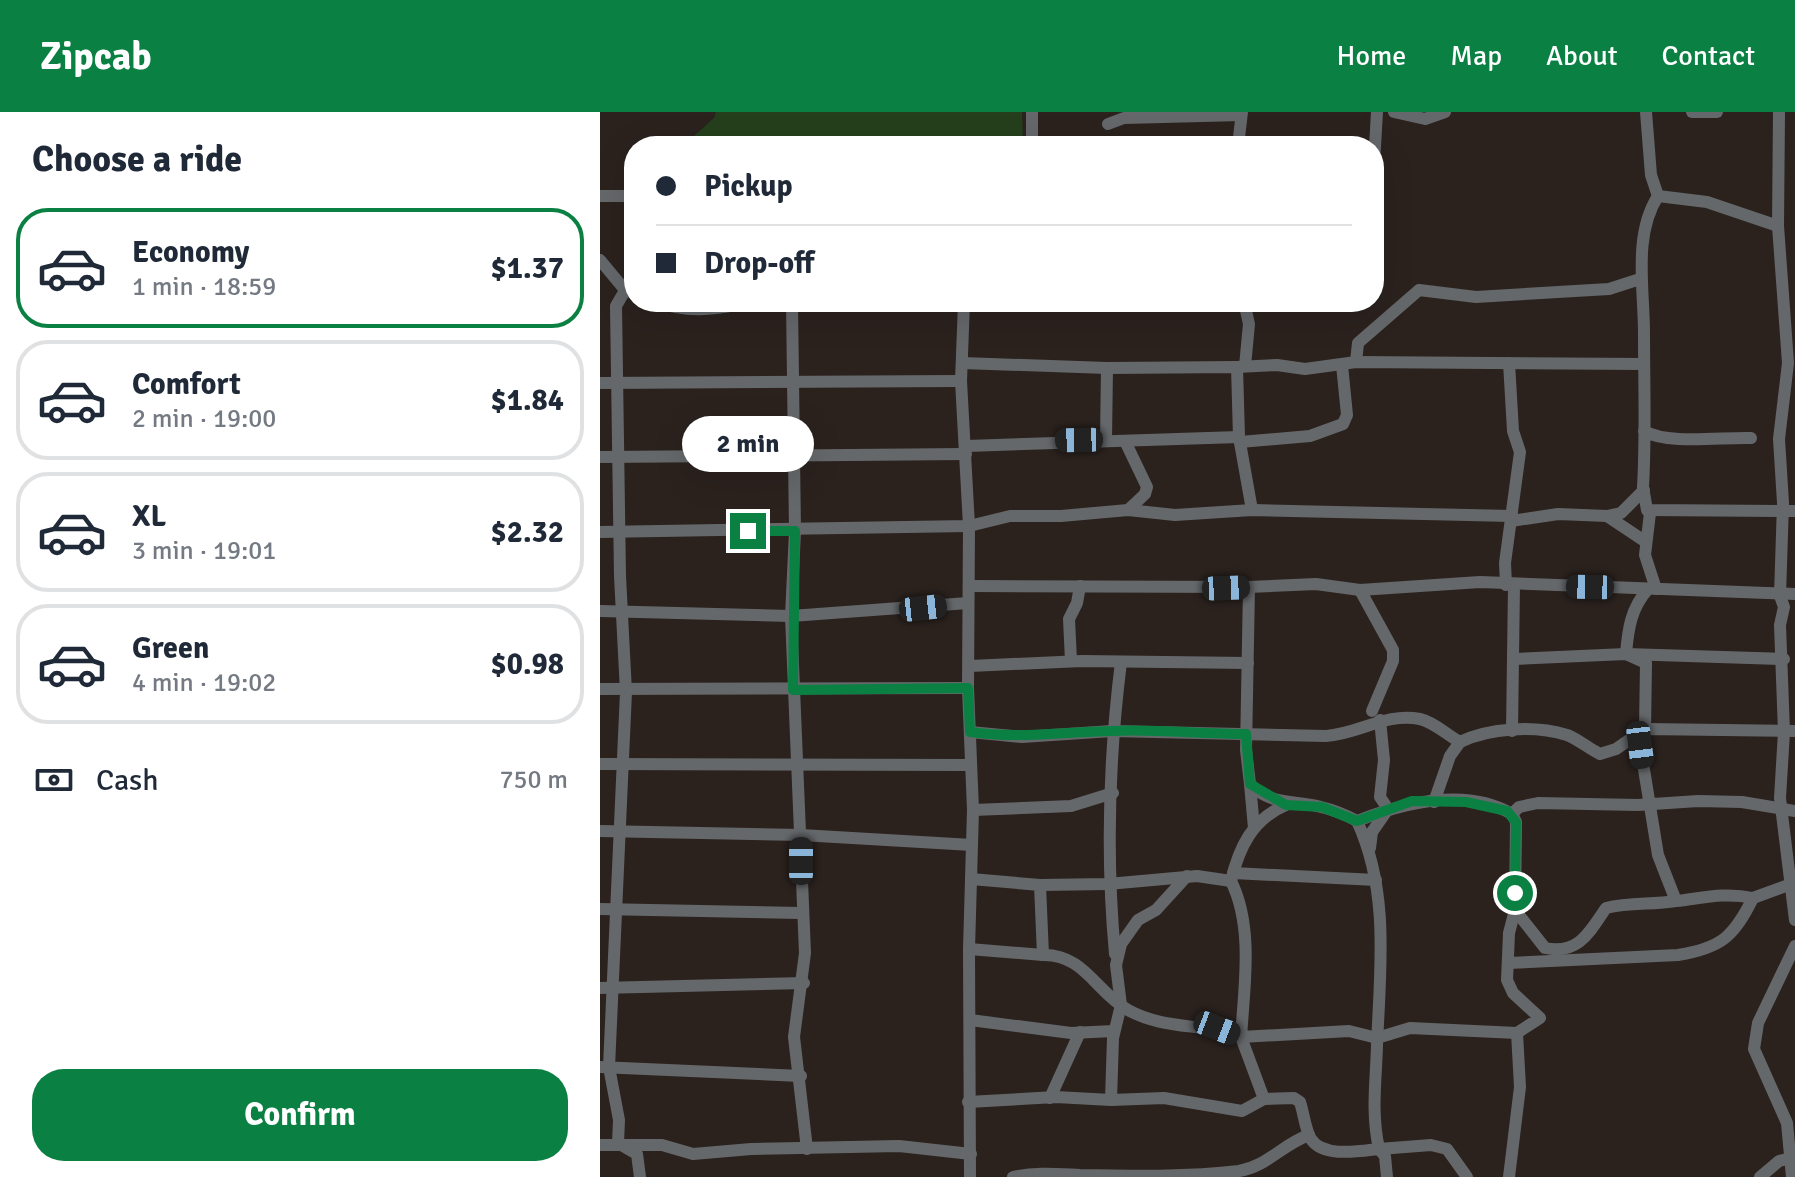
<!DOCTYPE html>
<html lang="en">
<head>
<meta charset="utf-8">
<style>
  body { margin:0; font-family:Signika,sans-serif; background:#f6f6f7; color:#1f2937; height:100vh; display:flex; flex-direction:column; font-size:30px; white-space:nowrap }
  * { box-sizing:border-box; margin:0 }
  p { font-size:26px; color:#747a83 }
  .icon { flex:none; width:44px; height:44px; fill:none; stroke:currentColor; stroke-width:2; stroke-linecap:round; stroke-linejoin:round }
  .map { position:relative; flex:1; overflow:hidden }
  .panel { display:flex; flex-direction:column; background:#fff; width:600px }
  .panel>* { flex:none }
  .banner { position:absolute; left:24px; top:24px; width:760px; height:176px; border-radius:32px; box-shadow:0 8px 32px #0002; display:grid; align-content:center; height:176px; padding:0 32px; background:#fff }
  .end { position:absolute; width:36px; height:36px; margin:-18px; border:10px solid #0b8043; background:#fff; box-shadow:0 0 0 4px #fff }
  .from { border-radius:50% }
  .bubble { position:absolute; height:56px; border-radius:28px; background:#fff; box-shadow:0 8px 32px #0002; font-size:26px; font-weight:800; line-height:56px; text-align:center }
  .car { position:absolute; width:24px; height:48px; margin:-24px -12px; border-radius:10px; box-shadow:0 0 6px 2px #0007; background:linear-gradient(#222 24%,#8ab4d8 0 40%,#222 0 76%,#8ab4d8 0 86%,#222 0) }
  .banner b { display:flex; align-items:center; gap:28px; height:76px; font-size:30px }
  .banner b+b { border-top:2px solid #e0e1e3 }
  .banner i { width:20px; height:20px; background:#1f2937 }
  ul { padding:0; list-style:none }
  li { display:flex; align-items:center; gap:24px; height:120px; margin:0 16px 12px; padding:0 16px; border:4px solid #e0e1e3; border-radius:32px }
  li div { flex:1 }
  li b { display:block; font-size:30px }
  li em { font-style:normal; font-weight:800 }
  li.active { border-color:#0b8043 }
  li>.icon { width:72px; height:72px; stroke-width:1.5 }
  h2 { padding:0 32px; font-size:36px; line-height:96px }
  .pay { display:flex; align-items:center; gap:20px; height:88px; padding:0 32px; font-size:30px }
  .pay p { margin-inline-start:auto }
  .cta { display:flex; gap:16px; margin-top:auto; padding:16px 32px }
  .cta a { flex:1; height:92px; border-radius:32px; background:#0b8043; color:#fff; font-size:32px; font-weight:800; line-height:92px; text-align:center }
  header { display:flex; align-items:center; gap:48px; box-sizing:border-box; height:112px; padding:0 40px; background:#0b8043; color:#fff }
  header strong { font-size:38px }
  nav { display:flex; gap:44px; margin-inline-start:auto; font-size:28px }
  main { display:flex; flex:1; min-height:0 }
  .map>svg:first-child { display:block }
  .green { fill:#253f1c }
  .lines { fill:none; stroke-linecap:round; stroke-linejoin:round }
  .minor { stroke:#65686b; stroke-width:12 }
  .route { stroke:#0b8043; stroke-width:10 }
</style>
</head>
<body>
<header>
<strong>Zipcab</strong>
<nav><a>Home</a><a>Map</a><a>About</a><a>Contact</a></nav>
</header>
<main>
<section class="panel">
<h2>Choose a ride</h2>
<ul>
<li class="active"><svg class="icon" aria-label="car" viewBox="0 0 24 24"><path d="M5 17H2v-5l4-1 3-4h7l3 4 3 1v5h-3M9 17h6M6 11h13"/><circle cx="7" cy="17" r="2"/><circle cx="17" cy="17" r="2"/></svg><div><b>Economy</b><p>1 min · 18:59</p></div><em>$1.37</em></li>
<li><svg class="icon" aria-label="car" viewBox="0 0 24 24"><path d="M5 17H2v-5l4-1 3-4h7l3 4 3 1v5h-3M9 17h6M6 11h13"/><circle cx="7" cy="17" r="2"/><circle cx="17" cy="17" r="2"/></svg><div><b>Comfort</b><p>2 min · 19:00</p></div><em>$1.84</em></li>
<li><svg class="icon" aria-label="car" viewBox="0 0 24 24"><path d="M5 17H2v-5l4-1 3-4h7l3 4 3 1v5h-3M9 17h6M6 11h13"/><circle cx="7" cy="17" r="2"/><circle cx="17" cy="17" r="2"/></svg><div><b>XL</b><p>3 min · 19:01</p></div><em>$2.32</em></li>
<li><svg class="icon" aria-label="car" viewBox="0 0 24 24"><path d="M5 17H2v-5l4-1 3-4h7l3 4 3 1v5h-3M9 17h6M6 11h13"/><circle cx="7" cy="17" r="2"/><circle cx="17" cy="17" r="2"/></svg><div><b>Green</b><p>4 min · 19:02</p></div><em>$0.98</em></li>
</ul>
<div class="pay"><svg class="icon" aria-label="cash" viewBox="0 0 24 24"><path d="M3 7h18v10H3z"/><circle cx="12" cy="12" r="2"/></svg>Cash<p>750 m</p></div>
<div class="cta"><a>Confirm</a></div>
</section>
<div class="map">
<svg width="1195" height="1065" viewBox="0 0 1195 1065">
  <rect width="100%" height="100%" fill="#2b221e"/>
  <polygon class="green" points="116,0 422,0 423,34 83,34 114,6"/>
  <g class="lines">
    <g class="minor">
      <polyline points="432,0 432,34"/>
      <polyline points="794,0 825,7 845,0"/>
      <polyline points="1046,0 1051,63 1058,84 1107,90 1178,114"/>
      <polyline points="1092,0 1117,0"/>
      <polyline points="1179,0 1178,114 1188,251 1179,327 1183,391 1180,484 1184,495 1180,513 1184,620 1180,686 1195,808"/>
      <polyline points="508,12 524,6 641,3"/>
      <polyline points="638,34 642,0"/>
      <polyline points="774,52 777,0"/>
      <polyline points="0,84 34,84"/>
      <path d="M 1058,84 C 1033,123 1044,176 1044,221 C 1044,272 1046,324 1043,375 L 1047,398 L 1195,399"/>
      <polyline points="0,148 25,178 34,181"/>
      <polyline points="34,163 16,194 20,464 26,580 9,955 19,1008 18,1031 37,1042 40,1065"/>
      <path d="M 57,190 C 88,202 120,197 151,190"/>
      <polyline points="192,190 195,419 191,504 205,841 194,925 207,1037"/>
      <polyline points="364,190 361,269 369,414 368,576 373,698 369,837 370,1065"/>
      <polyline points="644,190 649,212 645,254"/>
      <polyline points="756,250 758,231 819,178 876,185 1009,177 1040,167"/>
      <polyline points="362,251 507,256"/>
      <polyline points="637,255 677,253 705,257 756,250 1044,252"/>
      <polyline points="0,271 361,269"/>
      <path d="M 1044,319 C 1068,333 1121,325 1151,326"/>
      <polyline points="506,328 507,256 637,255 639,325 652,398"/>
      <polyline points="525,329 547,375 545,382 528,398"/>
      <polyline points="640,330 710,324 743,312 747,303 742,253"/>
      <polyline points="366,334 639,325"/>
      <polyline points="0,345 366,342"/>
      <polyline points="1050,401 1045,443 1056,477"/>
      <polyline points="1007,404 1046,430"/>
      <polyline points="911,409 958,402 1007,404 1021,401 1044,378"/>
      <polyline points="0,420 369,414 410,404 461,404 528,398 575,403 652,398 912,404"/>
      <polyline points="906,473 905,451 920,340 913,319 909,251"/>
      <path d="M 370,474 L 649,475 L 646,638 L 650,672 C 671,694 695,688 721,695 C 734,698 746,703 757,709 C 790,780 780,858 777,933 C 776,970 771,1000 779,1037 L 831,1033 L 847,1037 L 867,1065"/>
      <polyline points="649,475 716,472 760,478 880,470 1195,482"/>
      <path d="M 1048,477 C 1031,496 1028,517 1026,542 L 1046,551 L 1045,617 L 1040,633 L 1058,743 L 1076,789"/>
      <polyline points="760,478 793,538 793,549 772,599"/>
      <polyline points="0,499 191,504 368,491"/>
      <polyline points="913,547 1026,542 1184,547"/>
      <polyline points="471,549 469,507 477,491 480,474"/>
      <polyline points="370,554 482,549 648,551"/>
      <polyline points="0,577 368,576"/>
      <polyline points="912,619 914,473"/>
      <path d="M 370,620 L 422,625 L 512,619 L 726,624 C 759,622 786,600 820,607 C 834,610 847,623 860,630 C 889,616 935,613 967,623 C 978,627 989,637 1000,642 L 1016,637 L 1045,617 L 1195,619"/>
      <polyline points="0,652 370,653"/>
      <polyline points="650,672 654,716"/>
      <polyline points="834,690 850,644 860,630"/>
      <polyline points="373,698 471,694 513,681"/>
      <polyline points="912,702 919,695 938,691 1038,693 1098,689 1142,690 1195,699"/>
      <polyline points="0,719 201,723 372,733"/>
      <polyline points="770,736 772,720 788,697 780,685 784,648 780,608"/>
      <polyline points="633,761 776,768"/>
      <polyline points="587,764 556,798 538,808 521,832 516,853 521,893 513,926 511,988 564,986 642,999 664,987"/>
      <path d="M 371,767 L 440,773 L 443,843 C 484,842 496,880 528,898 C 564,918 604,911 641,925 L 664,987 L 694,986 L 700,990 C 704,1002 705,1017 711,1027 C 723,1046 760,1039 779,1037 L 785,1044 L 787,1065"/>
      <path d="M 631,769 C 654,815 644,876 641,925 L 749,919 L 777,926 L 810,916 L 917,921 L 940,906 L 913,881 L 907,868 L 909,821 L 915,798 L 916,710 L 912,702 C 866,675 803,691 757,709"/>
      <path d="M 440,773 L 508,772 L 597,764 L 631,769 C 639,736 652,707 686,693"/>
      <polyline points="0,797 201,801"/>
      <path d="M 915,798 L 945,836 C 978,843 989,821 1006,796 C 1030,790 1052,793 1076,789 C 1103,786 1125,780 1153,786"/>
      <polyline points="369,837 443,843"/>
      <path d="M 515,842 C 506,745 509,646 521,550"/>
      <path d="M 908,851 L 1078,843 C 1122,836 1134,824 1153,786 L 1194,771"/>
      <polyline points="0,876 204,871"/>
      <polyline points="370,908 471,921 514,919"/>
      <polyline points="0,955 201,964"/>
      <polyline points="450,986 480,920"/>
      <polyline points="368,990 456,985 511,988"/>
      <polyline points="0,1033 62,1033 93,1042 151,1037 299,1034 371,1042"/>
      <path d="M 413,1065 C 435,1060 457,1062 480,1063 C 531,1064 588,1065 639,1059 C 668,1054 683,1032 709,1023"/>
      <polyline points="909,1065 920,975 917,921"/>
      <polyline points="1160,1065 1179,1049 1192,1046"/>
      <polyline points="1192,1065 1187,1011 1154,937 1158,911 1195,834"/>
    </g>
  </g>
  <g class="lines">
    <path class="route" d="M 148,419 L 195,419 L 193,578 L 368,576 L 370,620 C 418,627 463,620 511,619 C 556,617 601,622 646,622 L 650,672 L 686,693 L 722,695 L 757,709 L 812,689 L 866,690 L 907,699 L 916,710 L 915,781"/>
  </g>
</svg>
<i class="end from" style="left:915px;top:781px"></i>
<i class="end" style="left:148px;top:419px"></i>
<div class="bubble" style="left:82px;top:304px;width:132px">2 min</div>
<i class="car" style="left:479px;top:328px;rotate:269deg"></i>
<i class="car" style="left:990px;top:475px;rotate:271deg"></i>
<i class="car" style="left:626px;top:476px;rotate:88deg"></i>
<i class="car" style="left:323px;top:496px;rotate:84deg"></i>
<i class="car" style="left:1040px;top:633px;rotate:173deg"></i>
<i class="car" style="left:201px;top:749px;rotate:0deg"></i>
<i class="car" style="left:617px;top:916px;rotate:111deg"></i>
<div class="banner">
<b><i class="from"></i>Pickup</b>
<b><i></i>Drop-off</b>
</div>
</div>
</main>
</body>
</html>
